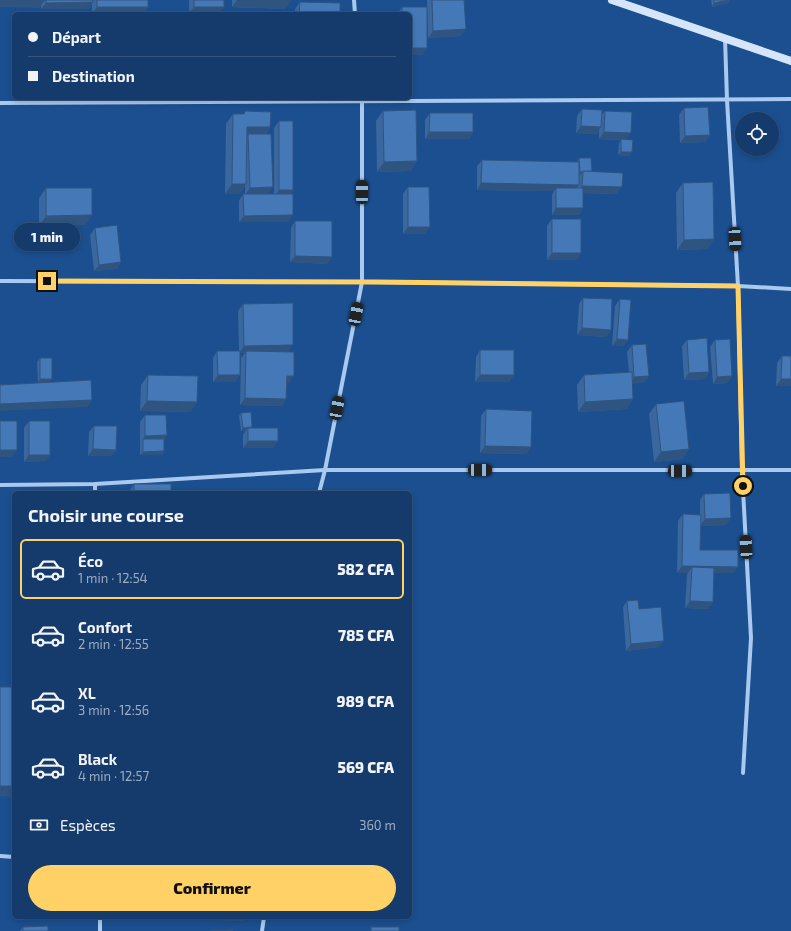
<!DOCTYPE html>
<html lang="fr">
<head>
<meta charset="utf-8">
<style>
  body { margin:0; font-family:"Exo 2",sans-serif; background:#1d4271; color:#f1f3f6; height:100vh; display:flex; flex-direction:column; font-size:15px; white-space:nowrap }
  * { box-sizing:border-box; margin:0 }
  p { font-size:13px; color:#9dadc1 }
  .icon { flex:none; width:22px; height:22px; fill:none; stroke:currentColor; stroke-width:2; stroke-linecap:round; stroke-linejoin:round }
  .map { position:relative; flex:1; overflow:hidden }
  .details { position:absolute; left:12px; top:491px; width:400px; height:428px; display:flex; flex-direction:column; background:#143b6b; border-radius:6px; box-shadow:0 2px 6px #0003,0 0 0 1px #33557e }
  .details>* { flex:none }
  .banner { position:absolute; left:12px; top:12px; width:400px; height:88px; border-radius:6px; box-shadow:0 2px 6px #0003,0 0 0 1px #33557e; display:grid; align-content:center; height:88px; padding:0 16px; background:#143b6b }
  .controls { position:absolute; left:735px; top:112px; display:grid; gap:8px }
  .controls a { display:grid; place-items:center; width:44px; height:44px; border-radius:50%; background:#143b6b; box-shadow:0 2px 6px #0003,0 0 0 1px #33557e; font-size:20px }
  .end { position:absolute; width:18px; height:18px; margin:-9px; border:5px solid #ffd166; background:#111; box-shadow:0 0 0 2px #111 }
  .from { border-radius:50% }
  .bubble { position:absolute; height:28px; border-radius:14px; background:#143b6b; box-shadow:0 2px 6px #0003,0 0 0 1px #33557e; font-size:13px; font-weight:800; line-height:28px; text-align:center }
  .car { position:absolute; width:12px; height:24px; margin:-12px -6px; border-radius:5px; box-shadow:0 0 3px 1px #0007; background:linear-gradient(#222 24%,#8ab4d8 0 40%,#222 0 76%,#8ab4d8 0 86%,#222 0) }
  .banner b { display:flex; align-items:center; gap:14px; height:38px; font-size:15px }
  .banner b+b { border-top:1px solid #33557e }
  .banner i { width:10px; height:10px; background:#f1f3f6 }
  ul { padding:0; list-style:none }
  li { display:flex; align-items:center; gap:12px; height:60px; margin:0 8px 6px; padding:0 8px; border:2px solid transparent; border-radius:6px }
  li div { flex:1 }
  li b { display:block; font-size:15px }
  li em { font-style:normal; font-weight:800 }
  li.active { border-color:#ffd166 }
  li>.icon { width:36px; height:36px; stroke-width:1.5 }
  h2 { padding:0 16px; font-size:18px; line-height:48px }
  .pay { display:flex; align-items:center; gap:10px; height:44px; padding:0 16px; font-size:15px }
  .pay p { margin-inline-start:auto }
  .primary-button { display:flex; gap:8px; margin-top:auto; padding:8px 16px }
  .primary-button a { flex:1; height:46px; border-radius:24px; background:#ffd166; color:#111; font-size:16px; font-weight:800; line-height:46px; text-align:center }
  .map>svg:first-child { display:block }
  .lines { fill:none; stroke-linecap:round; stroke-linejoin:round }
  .street { stroke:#a9c9ee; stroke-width:4 }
  .secondary { stroke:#d6e6fa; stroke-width:8 }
  .wall { fill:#3a679d }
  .shaded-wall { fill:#305480 }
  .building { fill:#4478b7; stroke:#305480 }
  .route { stroke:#ffd166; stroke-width:5 }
</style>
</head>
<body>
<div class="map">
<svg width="791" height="931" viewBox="0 0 791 931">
  <rect width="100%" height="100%" fill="#1b4f8f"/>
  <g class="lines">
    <g class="street">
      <polyline points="354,0 355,14"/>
      <polyline points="725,38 727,100 738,286 742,471 751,638 743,773"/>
      <polyline points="0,103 791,99"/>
      <polyline points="0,281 362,282 738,286 791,289"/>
      <polyline points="95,484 95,493"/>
      <polyline points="0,485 95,484 325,470 791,470"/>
      <polyline points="319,493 325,470 362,282 362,98"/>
      <polyline points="0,856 14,857"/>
      <polyline points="100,917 100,931"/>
      <polyline points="262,931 264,917"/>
    </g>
    <polyline class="secondary" points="612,0 791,61"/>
  </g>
  <g class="wall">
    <polygon points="0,0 148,0 148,7 143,14 92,14 92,3 88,9 41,9 41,5 39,8"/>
    <polygon points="189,0 224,0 219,14 189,13"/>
    <polygon points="232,0 291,0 285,9 232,7"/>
    <polygon points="427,0 464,0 461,36 428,38"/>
    <polygon points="711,0 730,0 728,3 712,7"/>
    <polygon points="300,2 340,14 295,14 295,9"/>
    <polygon points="402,7 427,7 427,48 422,55 410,55 410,14 397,14"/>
    <polygon points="684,108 710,135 705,142 680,143 679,115"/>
    <polygon points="582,109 601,115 605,111 626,140 630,156 618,155 619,143 621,140 599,139 599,129 597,134 576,133 577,116"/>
    <polygon points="245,111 270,127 266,134 268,194 257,194 274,194 274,128 279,121 293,190 291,194 288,222 239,222 239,201 243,194 245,194 245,186 239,194 225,194 226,124 233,114 243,114"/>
    <polygon points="383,111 417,161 410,171 377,172 376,121"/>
    <polygon points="430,113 473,132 469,139 425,139 425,120"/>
    <polygon points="579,158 591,172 617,194 583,193 583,208 579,215 552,215 552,195 554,191 477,190 477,166 482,160 577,162"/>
    <polygon points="683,183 714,239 707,249 677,250 676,193"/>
    <polygon points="408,187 425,234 403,234 403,194"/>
    <polygon points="46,188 92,215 85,225 39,226 39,198"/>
    <polygon points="552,219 581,253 576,260 547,260 547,226"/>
    <polygon points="295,221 328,264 290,262 291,228"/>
    <polygon points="95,228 121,262 116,269 94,271 90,235"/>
    <polygon points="583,298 611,330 606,337 577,335 579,304"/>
    <polygon points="620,299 628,340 623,346 612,346 615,306"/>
    <polygon points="243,304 289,352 289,383 287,383 286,399 282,406 240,405 241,358 245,353 240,353 240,375 235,382 213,382 213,358 217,351 239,351 238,311"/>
    <polygon points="687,340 709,372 705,379 684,380 682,346"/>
    <polygon points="715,340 732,376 727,383 713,384 710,347"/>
    <polygon points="632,345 644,383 633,383 633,399 626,409 578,412 577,385 584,375 629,372 627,352"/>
    <polygon points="480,350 514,375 509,382 475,382 476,357"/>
    <polygon points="782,356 791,386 776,386 777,363"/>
    <polygon points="40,358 50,382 92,400 87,407 38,383 37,362"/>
    <polygon points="148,375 197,402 190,412 140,411 141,385"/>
    <polygon points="656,404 689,449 682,459 654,462 649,414"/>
    <polygon points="486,409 531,447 526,454 480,453 481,416"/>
    <polygon points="241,413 251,428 273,448 243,448 243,435 246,430 241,431 239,416"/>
    <polygon points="145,415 167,435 164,439 164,451 162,455 140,455 140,422"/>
    <polygon points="29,421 50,455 45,461 24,462 24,428"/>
    <polygon points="94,426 116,450 111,456 88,456 89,432"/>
    <polygon points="134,484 171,493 128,493"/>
    <polygon points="704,494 726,525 701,526 700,550 733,573 714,573 713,602 708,609 685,608 687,574 688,573 677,573 678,521 683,514 700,515 700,500"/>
    <polygon points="627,601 639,609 659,647 626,651 623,607"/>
    <polygon points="23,927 23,931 20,931"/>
  </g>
  <g class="shaded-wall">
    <polygon points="237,0 291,0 285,9 232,7"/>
    <polygon points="729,0 730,0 728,3 712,7 714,3"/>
    <polygon points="0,1 44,1 39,8 0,7"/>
    <polygon points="93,2 88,9 41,9 46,3"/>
    <polygon points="97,7 148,7 143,14 92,14"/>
    <polygon points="194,7 224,7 219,14 189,13"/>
    <polygon points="466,29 461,36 428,38 433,31"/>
    <polygon points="410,48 427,48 422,55 410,55"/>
    <polygon points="581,126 601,127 597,134 576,133"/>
    <polygon points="247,127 270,127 263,137 248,134 246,137"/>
    <polygon points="429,132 473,132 469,139 425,139"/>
    <polygon points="604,132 631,133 626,140 599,139"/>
    <polygon points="710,135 705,142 680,143 685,136"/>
    <polygon points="621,152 632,152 630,156 618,155"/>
    <polygon points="417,161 410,171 377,172 384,162"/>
    <polygon points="580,172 583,172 580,175 577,175"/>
    <polygon points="481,183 579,185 574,192 556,188 554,191 477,190"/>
    <polygon points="232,184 246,184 239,194 225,194"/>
    <polygon points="582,186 622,187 617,194 577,193"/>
    <polygon points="273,187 268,194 245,195 250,188"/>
    <polygon points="279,190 293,190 289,197 274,197"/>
    <polygon points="556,208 583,208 579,215 552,215"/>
    <polygon points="92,215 85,225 39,226 46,216"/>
    <polygon points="293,215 288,222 239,222 244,216"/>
    <polygon points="408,227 430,227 425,234 403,234"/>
    <polygon points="714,239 707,249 677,250 684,240"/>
    <polygon points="552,253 581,253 576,260 547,260"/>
    <polygon points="295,256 332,257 328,264 290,262"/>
    <polygon points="121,262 116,269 94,271 99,265"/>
    <polygon points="582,328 611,330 606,337 577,335"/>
    <polygon points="617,339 628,340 623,346 612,346"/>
    <polygon points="293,345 288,352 246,351 245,353 239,353 244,346"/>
    <polygon points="709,372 705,379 684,380 689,373"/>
    <polygon points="218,375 240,375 235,382 213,382"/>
    <polygon points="480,375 514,375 509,382 475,382"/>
    <polygon points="287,376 294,376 289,383 282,383"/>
    <polygon points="649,376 644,383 630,384 634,377"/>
    <polygon points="732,376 727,383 713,384 717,377"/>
    <polygon points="40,379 52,379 49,383 38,383"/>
    <polygon points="781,379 791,379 791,386 776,386"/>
    <polygon points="245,398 286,399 282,406 240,405"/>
    <polygon points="633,399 626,409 578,412 585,402"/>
    <polygon points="92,400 87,407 0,411 0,404"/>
    <polygon points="147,401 197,402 190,412 140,411"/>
    <polygon points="252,427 250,430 248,428 246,430 241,431 243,428"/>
    <polygon points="167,435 162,442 143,439 145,436"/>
    <polygon points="248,441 278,441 273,448 243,448"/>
    <polygon points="485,446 531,447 526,454 480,453"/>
    <polygon points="93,449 116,450 111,456 88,456"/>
    <polygon points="689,449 682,459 654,462 661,452"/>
    <polygon points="0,450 17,450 12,457 0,457"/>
    <polygon points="164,451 162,455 140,455 143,452"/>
    <polygon points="29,455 50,455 45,461 24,462"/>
    <polygon points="731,518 726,525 700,526 705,519"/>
    <polygon points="682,566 738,567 733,573 691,573 692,567 688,573 677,573"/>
    <polygon points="690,601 713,602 708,609 685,608"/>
    <polygon points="664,641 659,647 626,651 631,644"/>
    <polygon points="0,786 14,786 14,794 12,797 0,796"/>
    <polygon points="202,917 247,917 244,921 201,920"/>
  </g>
  <g class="building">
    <rect x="0" y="0" width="44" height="1"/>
    <polygon points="46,0 93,0 93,2 46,3"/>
    <rect x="97" y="0" width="51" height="7"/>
    <rect x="194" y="0" width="30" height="7"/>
    <polygon points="432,0 464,0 466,29 433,31"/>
    <polygon points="714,0 729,0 714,3"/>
    <polygon points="300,2 340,3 340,14 299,14"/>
    <polygon points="402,7 427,7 427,48 410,48 410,14 402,14"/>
    <polygon points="708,107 710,135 685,136 684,108"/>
    <polygon points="582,109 602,110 601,127 581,126"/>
    <polygon points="416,110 417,161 384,162 383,111"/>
    <polygon points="245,111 271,112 270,127 247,127 246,184 232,184 233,114 244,114"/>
    <polygon points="605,111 632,112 631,133 604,132"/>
    <polygon points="430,113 473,113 473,132 429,132"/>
    <rect x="279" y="121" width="14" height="69"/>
    <polygon points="248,134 271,134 273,187 250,188"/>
    <polygon points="621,139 633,140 632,152 621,152"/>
    <polygon points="579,158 591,158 592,171 580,172"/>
    <polygon points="482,160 579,162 579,185 481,183"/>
    <polygon points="583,171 623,173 622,187 582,186"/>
    <polygon points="713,182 714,239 684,240 683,183"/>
    <polygon points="408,187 429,187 430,227 408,227"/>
    <polygon points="46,188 92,188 92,215 46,216"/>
    <rect x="556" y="188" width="27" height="20"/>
    <polygon points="243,194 293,194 293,215 244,216"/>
    <rect x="552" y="219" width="29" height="34"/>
    <polygon points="295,221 332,221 332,257 295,256"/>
    <polygon points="117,225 121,262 99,265 95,228"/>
    <polygon points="583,298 612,299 611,330 582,328"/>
    <polygon points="620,299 631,300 628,340 617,339"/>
    <polygon points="293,303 293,345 244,346 243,304"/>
    <polygon points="707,338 709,372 689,373 687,340"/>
    <polygon points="730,339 732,376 717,377 715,340"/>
    <polygon points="646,344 649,376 634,377 632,345"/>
    <rect x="480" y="350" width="34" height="25"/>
    <polygon points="217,351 240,351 240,375 218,375"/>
    <polygon points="246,351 294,352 294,376 287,376 286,399 245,398"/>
    <polygon points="782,356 791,356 791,379 781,379"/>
    <rect x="40" y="358" width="12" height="21"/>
    <polygon points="632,372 633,399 585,402 584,375"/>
    <polygon points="148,375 198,376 197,402 147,401"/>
    <polygon points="91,380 92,400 0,404 0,385"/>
    <polygon points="684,401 689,449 661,452 656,404"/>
    <polygon points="486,409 532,411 531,447 485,446"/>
    <polygon points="251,412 252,427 243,428 241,413"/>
    <polygon points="145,415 166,415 167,435 145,436"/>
    <rect x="0" y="421" width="17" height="29"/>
    <rect x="29" y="421" width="21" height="34"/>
    <polygon points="94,426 117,426 116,450 93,449"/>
    <rect x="248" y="428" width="30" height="13"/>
    <polygon points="143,439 164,439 164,451 143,452"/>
    <rect x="134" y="484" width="37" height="9"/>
    <polygon points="730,493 731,518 705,519 704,494"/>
    <polygon points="683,514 701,515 700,550 738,550 738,567 682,566"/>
    <polygon points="692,567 714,568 713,602 690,601"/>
    <polygon points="638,600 639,609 661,607 664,641 631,644 627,601"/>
    <rect x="0" y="687" width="14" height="99"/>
    <polygon points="48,926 48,931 23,931 23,927"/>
    <rect x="371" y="927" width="28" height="4"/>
    <polygon points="233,930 233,931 210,931"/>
  </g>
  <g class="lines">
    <polyline class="route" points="47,281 377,282 738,286 743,486"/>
  </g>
</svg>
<div class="controls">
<a><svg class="icon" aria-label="locate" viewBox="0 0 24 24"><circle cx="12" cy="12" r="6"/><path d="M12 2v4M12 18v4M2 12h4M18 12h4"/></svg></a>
</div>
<i class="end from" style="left:743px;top:486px"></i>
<i class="end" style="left:47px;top:281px"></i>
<div class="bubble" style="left:14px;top:223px;width:66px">1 min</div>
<i class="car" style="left:362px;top:192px;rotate:0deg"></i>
<i class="car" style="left:735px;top:239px;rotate:177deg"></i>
<i class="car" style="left:356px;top:314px;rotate:11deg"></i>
<i class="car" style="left:337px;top:408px;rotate:11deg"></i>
<i class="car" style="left:480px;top:470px;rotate:90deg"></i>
<i class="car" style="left:680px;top:471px;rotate:90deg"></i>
<i class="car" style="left:746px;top:547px;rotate:357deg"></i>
<div class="banner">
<b><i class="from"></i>Départ</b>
<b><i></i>Destination</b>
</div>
<section class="details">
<h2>Choisir une course</h2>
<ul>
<li class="active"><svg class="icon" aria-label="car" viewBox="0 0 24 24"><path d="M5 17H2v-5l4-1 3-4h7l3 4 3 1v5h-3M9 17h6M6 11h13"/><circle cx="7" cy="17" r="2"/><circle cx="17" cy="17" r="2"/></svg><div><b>Éco</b><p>1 min · 12:54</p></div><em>582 CFA</em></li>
<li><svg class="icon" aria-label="car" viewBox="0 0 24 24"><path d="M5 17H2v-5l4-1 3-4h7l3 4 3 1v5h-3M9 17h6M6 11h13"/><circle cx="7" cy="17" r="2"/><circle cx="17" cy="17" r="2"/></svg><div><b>Confort</b><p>2 min · 12:55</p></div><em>785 CFA</em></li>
<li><svg class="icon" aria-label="car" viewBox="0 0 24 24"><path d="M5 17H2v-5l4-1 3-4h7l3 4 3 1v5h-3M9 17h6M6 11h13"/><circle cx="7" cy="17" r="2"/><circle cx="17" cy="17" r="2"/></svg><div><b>XL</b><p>3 min · 12:56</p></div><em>989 CFA</em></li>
<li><svg class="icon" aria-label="car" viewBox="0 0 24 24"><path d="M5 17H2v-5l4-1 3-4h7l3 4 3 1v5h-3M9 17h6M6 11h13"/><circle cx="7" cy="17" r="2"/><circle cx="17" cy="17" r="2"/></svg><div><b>Black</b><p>4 min · 12:57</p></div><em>569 CFA</em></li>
</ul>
<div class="pay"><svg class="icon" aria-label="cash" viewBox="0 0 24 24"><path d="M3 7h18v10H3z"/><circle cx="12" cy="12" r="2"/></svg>Espèces<p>360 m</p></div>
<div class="primary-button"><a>Confirmer</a></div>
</section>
</div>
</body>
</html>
